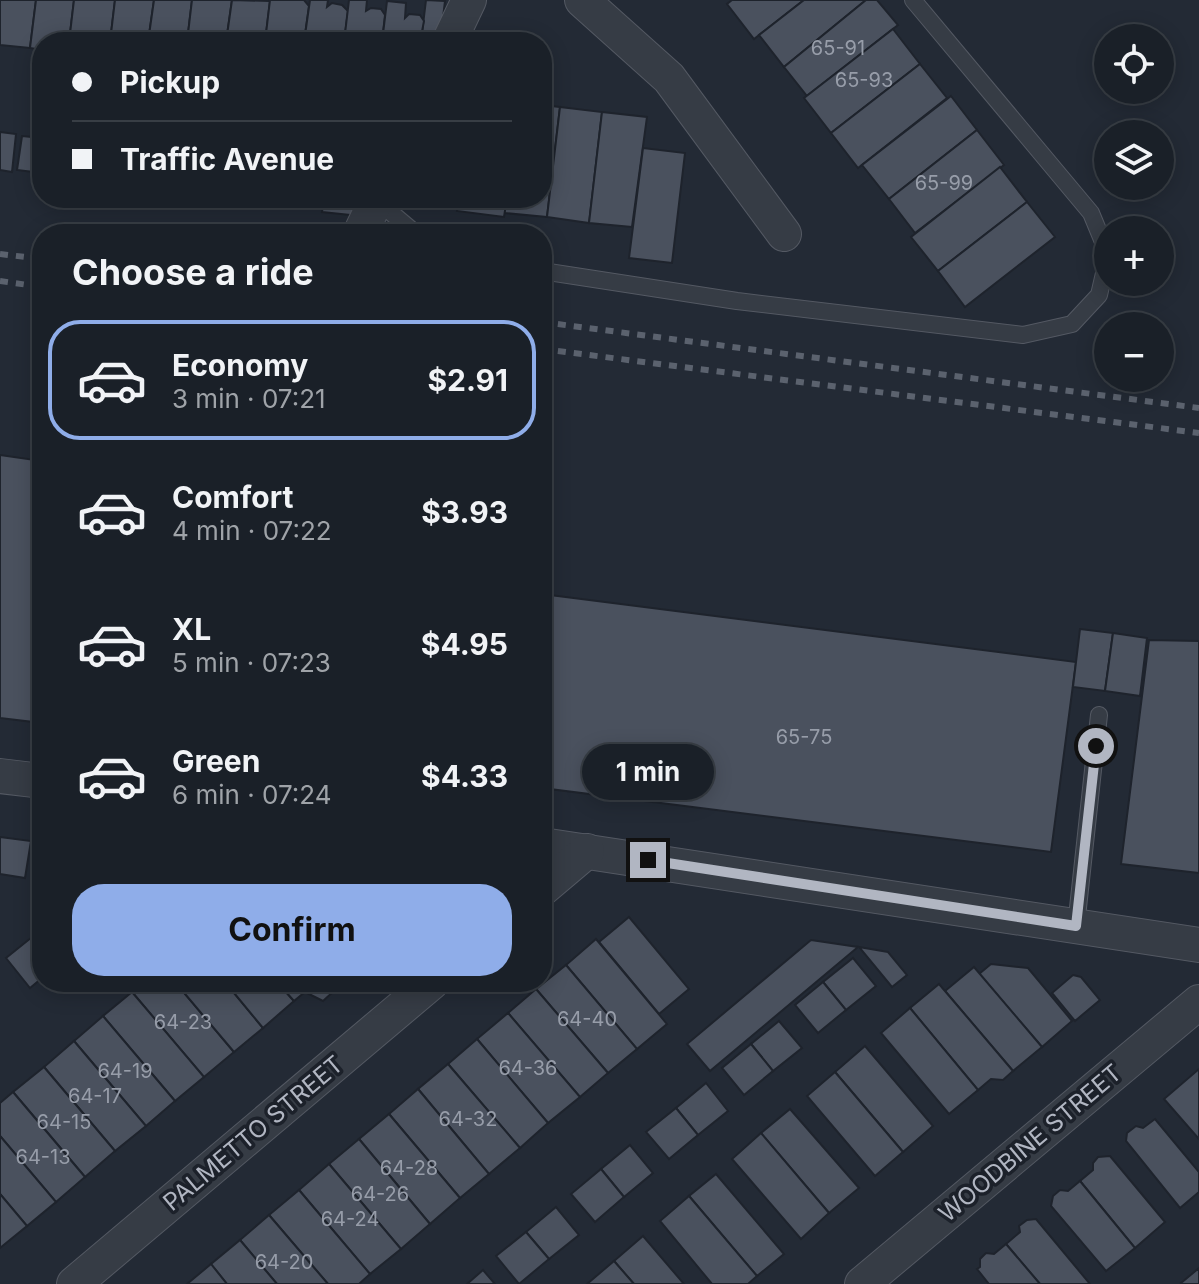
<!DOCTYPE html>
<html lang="en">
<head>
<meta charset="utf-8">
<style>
  body { margin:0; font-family:Inter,sans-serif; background:#232830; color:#f1f3f6; height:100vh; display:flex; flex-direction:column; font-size:30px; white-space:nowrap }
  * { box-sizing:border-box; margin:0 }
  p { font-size:26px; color:#9fa3a8 }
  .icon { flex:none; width:44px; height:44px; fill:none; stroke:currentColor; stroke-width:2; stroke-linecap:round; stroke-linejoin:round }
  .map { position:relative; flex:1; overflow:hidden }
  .side { position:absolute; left:32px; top:224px; width:520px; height:768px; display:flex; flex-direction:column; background:#1a2028; border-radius:32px; box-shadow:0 4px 20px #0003,0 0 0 2px #383e45 }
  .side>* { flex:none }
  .guide { position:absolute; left:32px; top:32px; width:520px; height:176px; border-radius:32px; box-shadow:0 4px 20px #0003,0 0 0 2px #383e45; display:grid; align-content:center; height:176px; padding:0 40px; background:#1a2028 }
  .fabs { position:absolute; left:1094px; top:24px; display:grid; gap:16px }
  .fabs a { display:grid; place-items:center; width:80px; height:80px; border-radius:50%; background:#1a2028; box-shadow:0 4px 20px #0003,0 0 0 2px #383e45; font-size:40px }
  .end { position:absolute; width:36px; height:36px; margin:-18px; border:10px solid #b1b6c2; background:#111; box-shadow:0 0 0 4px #111 }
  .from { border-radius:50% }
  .bubble { position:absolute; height:56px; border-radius:28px; background:#1a2028; box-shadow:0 4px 20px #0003,0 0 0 2px #383e45; font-size:26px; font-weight:700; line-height:56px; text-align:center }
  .guide b { display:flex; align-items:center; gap:28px; height:76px; font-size:30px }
  .guide b+b { border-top:2px solid #383e45 }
  .guide i { width:20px; height:20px; background:#f1f3f6 }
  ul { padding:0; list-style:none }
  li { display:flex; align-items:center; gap:24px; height:120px; margin:0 16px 12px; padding:0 24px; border:4px solid transparent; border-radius:32px }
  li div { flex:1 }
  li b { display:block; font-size:30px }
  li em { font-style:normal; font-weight:700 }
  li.active { border-color:#8fade9 }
  li>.icon { width:72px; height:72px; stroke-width:1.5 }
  h2 { padding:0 40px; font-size:36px; line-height:96px }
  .action { display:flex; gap:16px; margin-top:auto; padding:16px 40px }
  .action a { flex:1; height:92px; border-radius:32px; background:#8fade9; color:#111; font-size:32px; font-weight:700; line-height:92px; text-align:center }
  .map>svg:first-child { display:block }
  .building { fill:#4a515e; stroke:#1e232c; stroke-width:2 }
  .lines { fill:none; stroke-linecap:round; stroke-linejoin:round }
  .lane-casing { stroke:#545963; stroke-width:18 }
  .street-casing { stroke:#545963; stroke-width:36 }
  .lane { stroke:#363c45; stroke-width:16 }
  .street { stroke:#363c45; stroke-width:34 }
  .rail { stroke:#5b626e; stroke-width:6; stroke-dasharray:8 8; stroke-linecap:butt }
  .route { stroke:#b1b6c2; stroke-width:10 }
  .labels { text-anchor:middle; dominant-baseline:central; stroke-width:7; stroke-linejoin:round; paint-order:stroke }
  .number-label { font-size:20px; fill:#979da9 }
  .street-label { font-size:24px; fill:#b1b6c2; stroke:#1c212a }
</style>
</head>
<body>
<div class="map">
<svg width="1199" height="1284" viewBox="0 0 1199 1284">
  <rect width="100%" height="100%" fill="#232a35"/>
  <g class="building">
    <polygon points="0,0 36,0 30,48 0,45"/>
    <polygon points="36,0 74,0 69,42 42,42 42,50 30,48"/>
    <polygon points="74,0 115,0 110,42 69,42"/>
    <polygon points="115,0 154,0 148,42 110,42"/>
    <polygon points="154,0 192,0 187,42 148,42"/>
    <polygon points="192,0 232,0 226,42 187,42"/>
    <polygon points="232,0 270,1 265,42 226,42"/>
    <polygon points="270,0 304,0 309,6 304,42 265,42"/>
    <polygon points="310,0 328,0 327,7 332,3 342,5 348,11 344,42 304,42"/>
    <polygon points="349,0 367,0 366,11 371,8 381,9 385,15 382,42 344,42"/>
    <polygon points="426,0 445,1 440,42 421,41"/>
    <polygon points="732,0 804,0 754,39 727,4"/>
    <polygon points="804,0 866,0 784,67 759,35"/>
    <polygon points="866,0 877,0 898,25 807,96 784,67"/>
    <polygon points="387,1 406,3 405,18 409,14 420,15 424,21 420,42 382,42"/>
    <polygon points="893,29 920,64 831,133 804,98"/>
    <polygon points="920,64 947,98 858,168 831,133"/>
    <polygon points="951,96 977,130 889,199 862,165"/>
    <polygon points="542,105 560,107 547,217 504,213 507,198 542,198"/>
    <polygon points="560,107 602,112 589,223 547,217"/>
    <polygon points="602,112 647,117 632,227 589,223"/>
    <polygon points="977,130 1004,165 915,233 889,199"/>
    <polygon points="0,132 16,134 12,172 0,170"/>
    <polygon points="22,136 42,138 42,173 17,170"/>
    <polygon points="643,148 685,153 672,263 629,258"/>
    <polygon points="1000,167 1027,202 938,271 911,237"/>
    <polygon points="245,198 284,198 283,208 245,204"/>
    <polygon points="324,198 362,198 360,216 322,212"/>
    <polygon points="459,198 507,198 504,217 457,211"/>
    <polygon points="1027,202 1055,237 965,307 938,271"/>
    <polygon points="0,455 42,461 42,723 0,718"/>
    <polygon points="542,594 1076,662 1051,852 542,788"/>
    <polygon points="1080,629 1113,633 1105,691 1073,687"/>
    <polygon points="1113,633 1147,638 1140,696 1105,691"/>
    <polygon points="1149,640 1199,641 1199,873 1121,864"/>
    <polygon points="0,837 31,841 25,878 0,874"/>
    <polygon points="629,917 689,989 659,1014 599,942"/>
    <polygon points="42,929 42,978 30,988 6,958"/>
    <polygon points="596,939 667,1024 637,1049 566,965"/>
    <polygon points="811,940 858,947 710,1071 687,1044"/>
    <polygon points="859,947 888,952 907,975 892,987"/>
    <polygon points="853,958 876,986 846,1010 823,982"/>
    <polygon points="991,964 1028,968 1072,1021 1042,1047 979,974"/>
    <polygon points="566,965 637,1049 608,1073 536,989"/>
    <polygon points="974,967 1042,1047 1013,1071 945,991"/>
    <polygon points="1073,975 1081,977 1100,1000 1075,1021 1052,993"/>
    <polygon points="144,982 175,982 234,1052 204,1077 132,992"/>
    <polygon points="175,982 225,982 263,1028 234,1052"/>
    <polygon points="225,982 277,982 294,1001 263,1028"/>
    <polygon points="277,982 326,982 334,991 323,1001 305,992 294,1001"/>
    <polygon points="823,982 846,1010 818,1033 795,1005"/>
    <polygon points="939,984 1013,1071 1003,1080 991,1079 978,1090 910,1008"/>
    <polygon points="536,989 608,1073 580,1097 508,1013"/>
    <polygon points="132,992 204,1077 175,1101 103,1016"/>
    <polygon points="910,1008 978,1090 949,1114 881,1033"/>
    <polygon points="508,1013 580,1097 548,1123 477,1039"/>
    <polygon points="103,1016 175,1101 146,1126 74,1041"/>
    <polygon points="779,1021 802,1048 773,1071 751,1044"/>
    <polygon points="477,1039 548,1123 520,1148 448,1064"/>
    <polygon points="74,1041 146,1126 115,1151 44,1067"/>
    <polygon points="751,1044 773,1071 744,1095 722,1068"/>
    <polygon points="865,1046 933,1126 903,1152 835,1072"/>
    <polygon points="448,1064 520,1148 489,1174 418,1089"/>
    <polygon points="44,1067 115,1151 85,1177 13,1092"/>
    <polygon points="1199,1069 1199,1139 1164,1099"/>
    <polygon points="835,1072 903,1152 875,1176 807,1096"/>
    <polygon points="706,1083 728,1111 698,1135 676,1108"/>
    <polygon points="418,1089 489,1174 460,1198 389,1114"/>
    <polygon points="13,1092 85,1177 56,1202 0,1136 0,1103"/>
    <polygon points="676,1108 698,1135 669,1159 646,1132"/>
    <polygon points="790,1109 859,1188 829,1213 761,1133"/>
    <polygon points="389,1114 460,1198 430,1224 359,1139"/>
    <polygon points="1155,1119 1199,1172 1199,1192 1180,1208 1126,1141 1127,1133 1136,1126 1143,1128"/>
    <polygon points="761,1133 829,1213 801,1239 732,1159"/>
    <polygon points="0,1136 56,1202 27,1226 0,1194"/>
    <polygon points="359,1139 430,1224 401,1249 329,1164"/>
    <polygon points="630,1145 653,1173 624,1197 601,1169"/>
    <polygon points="1110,1156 1165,1222 1135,1248 1080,1181 1093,1170 1093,1163 1098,1157"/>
    <polygon points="329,1164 401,1249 370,1274 299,1190"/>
    <polygon points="601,1169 624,1197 595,1222 571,1194"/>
    <polygon points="716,1174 784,1254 757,1276 689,1196"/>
    <polygon points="1080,1181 1135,1248 1106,1271 1051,1206 1053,1196 1060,1190 1068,1191"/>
    <polygon points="299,1190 370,1274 359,1284 328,1284 269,1215"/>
    <polygon points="0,1194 27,1226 0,1248"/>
    <polygon points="689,1196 757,1276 748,1284 712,1284 660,1221"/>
    <polygon points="556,1207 579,1235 549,1259 526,1232"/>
    <polygon points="269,1215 328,1284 277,1284 240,1240"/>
    <polygon points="1036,1219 1090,1284 1040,1284 1006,1244 1020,1232 1019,1226 1027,1220"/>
    <polygon points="526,1232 549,1259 519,1284 496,1256"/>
    <polygon points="643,1236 684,1284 634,1284 614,1261"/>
    <polygon points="240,1240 277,1284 227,1284 211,1264"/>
    <polygon points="1006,1244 1040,1284 989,1284 977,1269 980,1267 980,1259 986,1253 994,1254"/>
    <polygon points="614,1261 634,1284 587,1284"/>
    <polygon points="211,1264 227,1284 187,1284"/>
    <polygon points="1199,1268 1199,1284 1182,1284 1181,1283"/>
    <polygon points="483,1270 495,1284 467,1284"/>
  </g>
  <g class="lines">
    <defs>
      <g id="lane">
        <polyline points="913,0 1091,213 1108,254"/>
        <polyline points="376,200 414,232 421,234"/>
        <polyline points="542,271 737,301 1023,335 1072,324 1099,295 1108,256"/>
        <polyline points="1076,926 1099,715"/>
      </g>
      <g id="street">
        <polyline points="582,0 669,78 784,234"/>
        <polyline points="449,42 469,0"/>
        <polyline points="360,234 377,198"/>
        <polyline points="0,776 42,781"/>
        <polyline points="542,845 1199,945"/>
        <polyline points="542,889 587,851"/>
        <polyline points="74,1284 432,982"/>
        <polyline points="862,1284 1199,1002"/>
      </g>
    </defs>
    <use href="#lane" class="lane-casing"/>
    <use href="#street" class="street-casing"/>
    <use href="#lane" class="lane"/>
    <use href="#street" class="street"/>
    <g class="rail">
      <polyline points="0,254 42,259"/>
      <polyline points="0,281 42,287"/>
      <polyline points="542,322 1199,408"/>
      <polyline points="542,349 1199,433"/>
    </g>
  </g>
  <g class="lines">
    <polyline class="route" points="648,860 1076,926 1096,746"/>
  </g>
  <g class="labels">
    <g class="number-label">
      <text x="838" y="48">65-91</text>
      <text x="864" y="80">65-93</text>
      <text x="944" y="183">65-99</text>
      <text x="804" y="737">65-75</text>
      <text x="587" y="1019">64-40</text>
      <text x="183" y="1022">64-23</text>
      <text x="528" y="1068">64-36</text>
      <text x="125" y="1071">64-19</text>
      <text x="95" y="1096">64-17</text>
      <text x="468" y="1119">64-32</text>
      <text x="64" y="1122">64-15</text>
      <text x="43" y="1157">64-13</text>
      <text x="409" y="1168">64-28</text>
      <text x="380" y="1194">64-26</text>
      <text x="350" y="1219">64-24</text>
      <text x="284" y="1262">64-20</text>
    </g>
    <g class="street-label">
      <text transform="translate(253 1133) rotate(-40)">PALMETTO STREET</text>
      <text transform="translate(1030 1143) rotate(-40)">WOODBINE STREET</text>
    </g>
  </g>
</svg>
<div class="fabs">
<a><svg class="icon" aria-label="locate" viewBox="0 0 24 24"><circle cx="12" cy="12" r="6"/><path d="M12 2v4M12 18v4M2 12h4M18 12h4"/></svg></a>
<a><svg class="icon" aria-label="layers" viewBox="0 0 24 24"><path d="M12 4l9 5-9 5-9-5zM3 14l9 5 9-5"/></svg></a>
<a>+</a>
<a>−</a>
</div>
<i class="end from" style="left:1096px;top:746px"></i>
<i class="end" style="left:648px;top:860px"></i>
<div class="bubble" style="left:582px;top:744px;width:132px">1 min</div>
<div class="guide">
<b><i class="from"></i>Pickup</b>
<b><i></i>Traffic Avenue</b>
</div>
<section class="side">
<h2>Choose a ride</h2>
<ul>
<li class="active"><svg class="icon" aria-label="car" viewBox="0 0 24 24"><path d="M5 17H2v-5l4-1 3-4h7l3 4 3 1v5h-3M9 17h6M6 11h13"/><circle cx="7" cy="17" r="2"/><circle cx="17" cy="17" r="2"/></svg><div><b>Economy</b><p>3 min · 07:21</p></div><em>$2.91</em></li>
<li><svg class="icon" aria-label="car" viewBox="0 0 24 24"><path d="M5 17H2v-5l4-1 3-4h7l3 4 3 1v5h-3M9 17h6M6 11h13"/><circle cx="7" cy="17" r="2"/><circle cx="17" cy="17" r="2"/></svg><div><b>Comfort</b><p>4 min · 07:22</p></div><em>$3.93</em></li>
<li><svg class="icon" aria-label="car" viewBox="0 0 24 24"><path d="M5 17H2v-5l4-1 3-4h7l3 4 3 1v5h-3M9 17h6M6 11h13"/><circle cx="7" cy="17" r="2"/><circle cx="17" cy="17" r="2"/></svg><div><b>XL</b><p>5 min · 07:23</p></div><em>$4.95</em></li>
<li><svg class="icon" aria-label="car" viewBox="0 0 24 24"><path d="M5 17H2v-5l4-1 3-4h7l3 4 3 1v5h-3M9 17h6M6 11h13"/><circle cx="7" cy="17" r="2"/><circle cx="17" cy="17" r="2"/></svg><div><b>Green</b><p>6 min · 07:24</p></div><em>$4.33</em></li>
</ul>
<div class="action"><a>Confirm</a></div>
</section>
</div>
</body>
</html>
